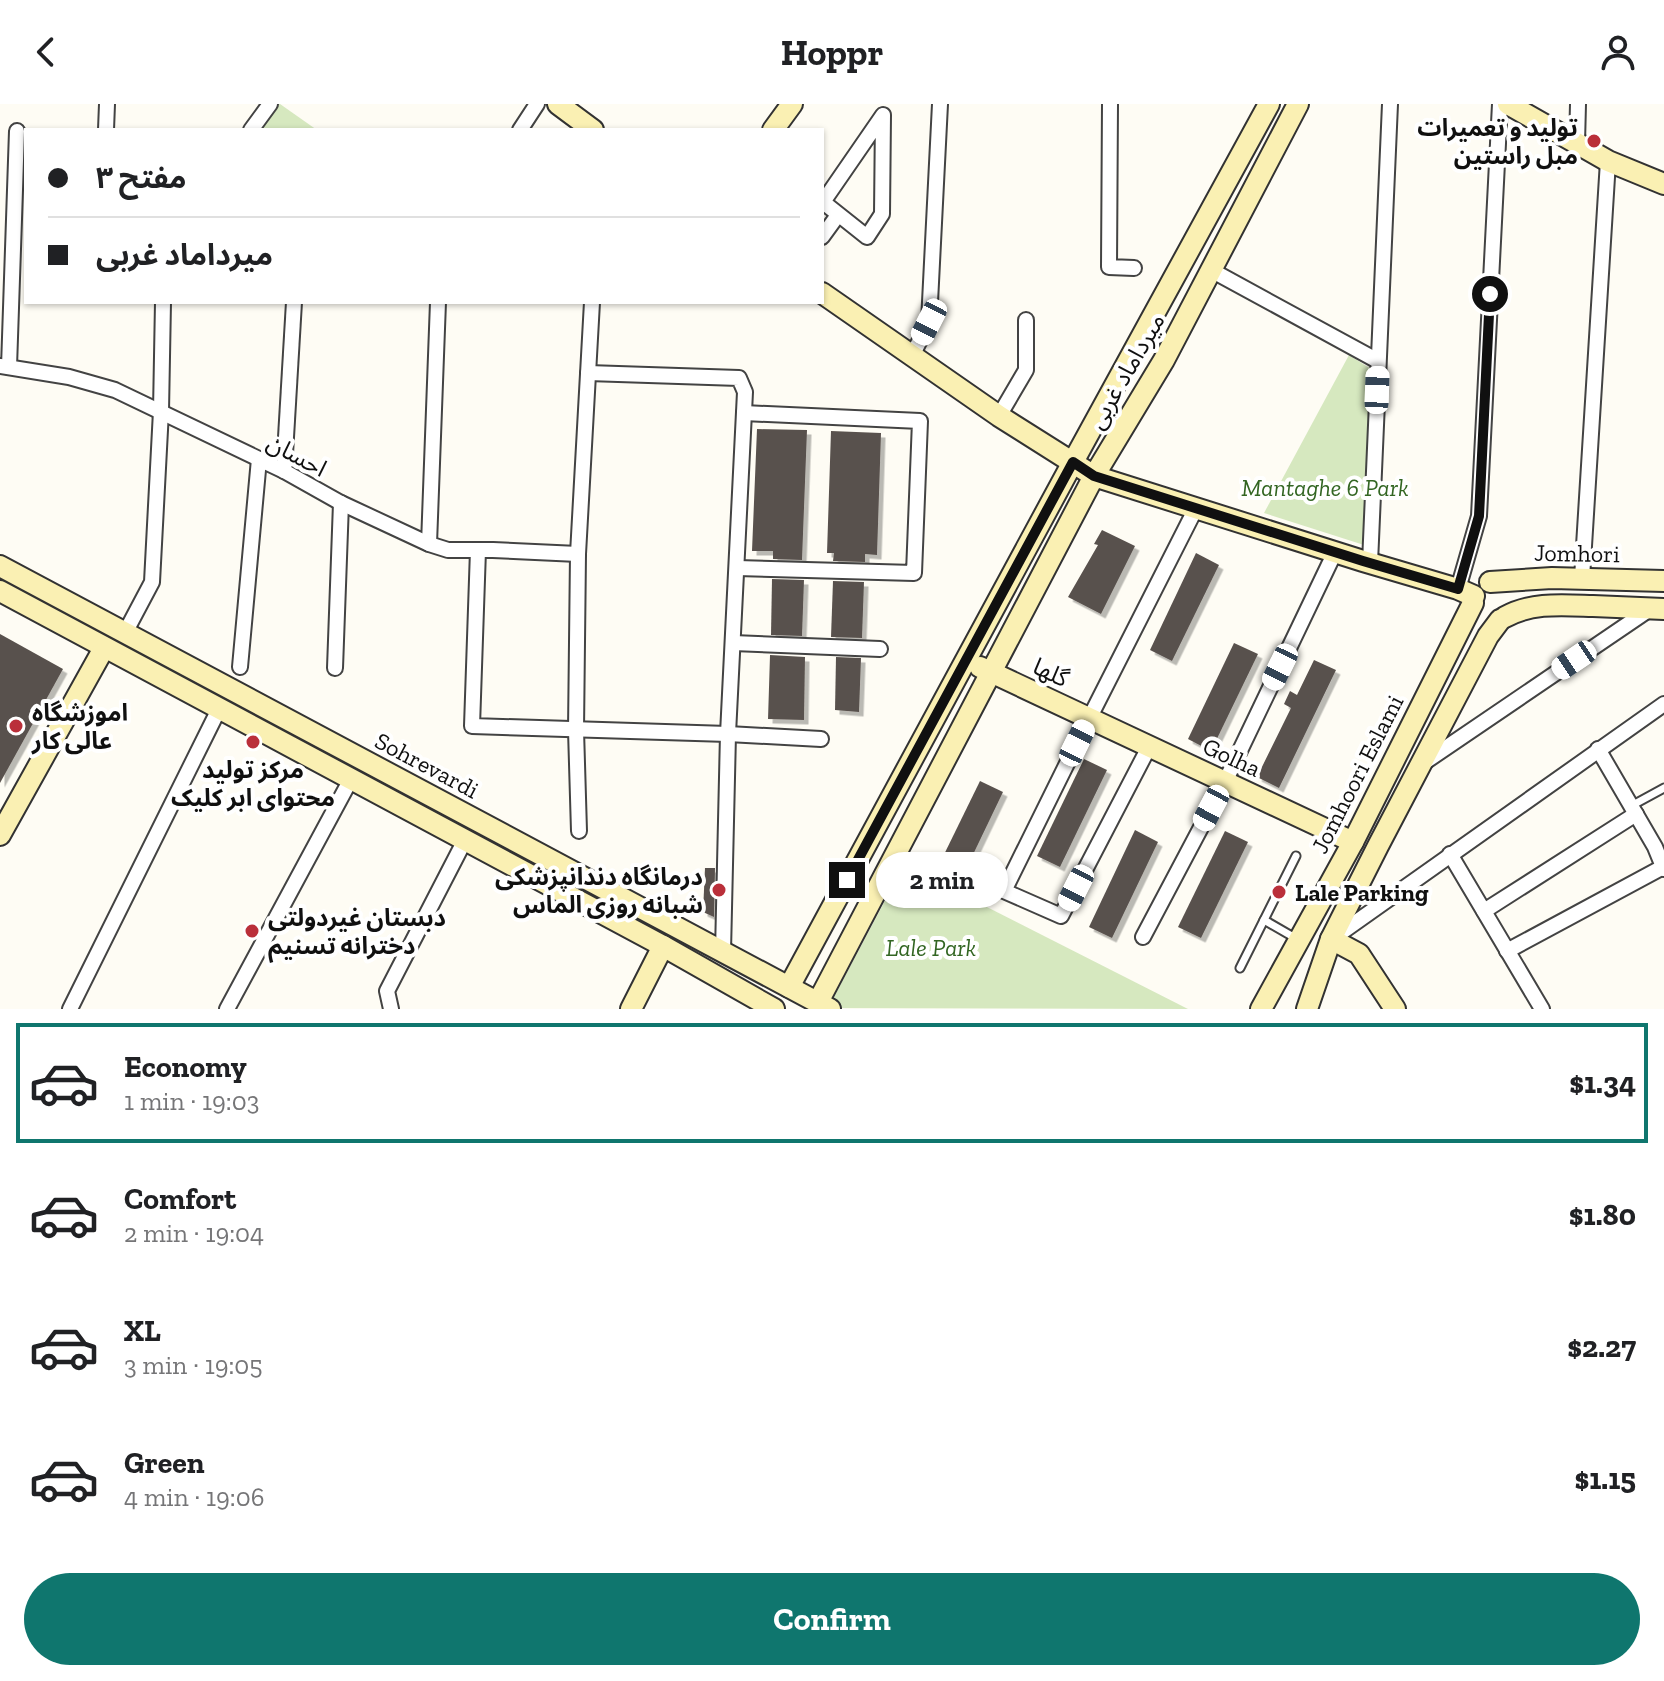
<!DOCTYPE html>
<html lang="en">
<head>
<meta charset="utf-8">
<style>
  body { margin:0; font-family:"Zilla Slab","Noto Sans Arabic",serif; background:#f6f6f6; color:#202124; height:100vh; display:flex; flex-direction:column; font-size:30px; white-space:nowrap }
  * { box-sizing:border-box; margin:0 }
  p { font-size:26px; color:#757577 }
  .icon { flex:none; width:44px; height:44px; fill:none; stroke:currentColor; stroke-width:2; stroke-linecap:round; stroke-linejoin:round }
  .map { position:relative; height:905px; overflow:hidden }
  .side { display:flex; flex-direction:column; background:#fff; flex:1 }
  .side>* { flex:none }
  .guide { position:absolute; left:24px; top:24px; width:800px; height:176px; border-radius:0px; box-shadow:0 2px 6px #0004; display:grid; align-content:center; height:176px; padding:0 24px; background:#fff }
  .end { position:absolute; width:36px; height:36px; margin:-18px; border:10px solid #101010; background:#fff; box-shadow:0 0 0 4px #fff }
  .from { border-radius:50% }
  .bubble { position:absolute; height:56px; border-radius:28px; background:#fff; box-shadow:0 2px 6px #0004; font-size:26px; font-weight:800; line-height:56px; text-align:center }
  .car { position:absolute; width:24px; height:48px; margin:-24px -12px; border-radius:10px; box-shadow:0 0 6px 2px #0007; background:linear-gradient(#fff 24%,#345 0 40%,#fff 0 76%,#345 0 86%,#fff 0) }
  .guide b { display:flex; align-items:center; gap:28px; height:76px; font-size:30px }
  .guide b+b { border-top:2px solid #e0e0e0 }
  .guide i { width:20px; height:20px; background:#202124 }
  ul { padding:14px 0 0; list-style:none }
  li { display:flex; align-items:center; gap:24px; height:120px; margin:0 16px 12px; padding:0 8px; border:4px solid transparent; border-radius:0px }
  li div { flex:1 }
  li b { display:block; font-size:30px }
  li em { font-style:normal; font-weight:800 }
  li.current { border-color:#0f766e }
  li>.icon { width:72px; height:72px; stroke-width:1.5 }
  .cta { display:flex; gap:16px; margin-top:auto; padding:16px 24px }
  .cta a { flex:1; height:92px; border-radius:48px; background:#0f766e; color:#fff; font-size:32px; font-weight:800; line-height:92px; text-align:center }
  header { display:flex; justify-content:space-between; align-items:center; height:104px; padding:0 24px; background:#fff; font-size:36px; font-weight:800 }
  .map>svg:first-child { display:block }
  .green { fill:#d6e8bf }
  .building { fill:#59514d; filter:url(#shadow) }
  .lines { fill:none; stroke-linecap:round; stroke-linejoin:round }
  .lane-casing { stroke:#434343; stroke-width:11 }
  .street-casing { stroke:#434343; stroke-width:18 }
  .secondary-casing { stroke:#323232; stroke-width:24 }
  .lane { stroke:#fff; stroke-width:7 }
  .street { stroke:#fff; stroke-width:14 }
  .secondary { stroke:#faf0b3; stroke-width:20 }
  .route { stroke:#101010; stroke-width:10 }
  .poi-dot { fill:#ba2f3a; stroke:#fff; stroke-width:3 }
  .labels { text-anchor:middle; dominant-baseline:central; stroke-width:8; stroke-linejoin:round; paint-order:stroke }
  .poi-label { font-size:24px; font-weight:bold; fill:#101010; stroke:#fff; text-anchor:start }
  .street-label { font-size:24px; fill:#101010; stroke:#fff }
  .park-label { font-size:24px; font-style:italic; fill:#336623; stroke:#fff }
</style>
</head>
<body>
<header><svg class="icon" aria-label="back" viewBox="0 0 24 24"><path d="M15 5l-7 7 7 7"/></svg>Hoppr<svg class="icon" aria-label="person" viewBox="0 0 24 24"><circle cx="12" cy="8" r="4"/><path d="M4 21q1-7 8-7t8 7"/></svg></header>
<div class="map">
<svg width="1664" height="905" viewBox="0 0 1664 905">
  <defs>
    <filter id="shadow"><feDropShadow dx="4.5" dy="4.5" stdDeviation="0" flood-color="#0004"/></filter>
  </defs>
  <rect width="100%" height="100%" fill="#fefcf4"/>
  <g class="green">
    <polygon points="270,0 280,0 317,26 256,26"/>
    <polygon points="1349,251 1371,265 1364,441 1264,409"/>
    <polygon points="904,761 1188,905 828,904"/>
  </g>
  <g class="building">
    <polygon points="757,325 807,326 802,456 773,455 773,447 752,447"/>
    <polygon points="831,327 881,329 877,451 865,450 865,458 833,457 834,449 827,449"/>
    <polygon points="1102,426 1135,442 1101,510 1068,493 1098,441 1094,440"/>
    <polygon points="1196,449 1219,461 1172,557 1150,546"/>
    <polygon points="772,475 804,476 802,532 771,531"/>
    <polygon points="833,477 864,478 862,534 831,533"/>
    <polygon points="0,530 63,565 0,679"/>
    <polygon points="1234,539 1258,550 1211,647 1188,635"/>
    <polygon points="770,551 805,553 804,616 768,615"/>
    <polygon points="836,553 861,554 859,608 835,606"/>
    <polygon points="1314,556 1336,566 1279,684 1257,673 1291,604 1284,600 1290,587 1297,591"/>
    <polygon points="1084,655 1107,666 1060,763 1037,752"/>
    <polygon points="980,677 1003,688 957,784 933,773"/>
    <polygon points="1135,726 1158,738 1112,834 1089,823"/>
    <polygon points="1225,727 1248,738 1201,834 1178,823"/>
    <polygon points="705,764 715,764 714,813 703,808"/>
  </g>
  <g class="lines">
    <defs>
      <g id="lane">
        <polyline points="1631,702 1664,684"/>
        <polyline points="1264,816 1297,835"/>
        <polyline points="1240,864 1296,752"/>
      </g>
      <g id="street">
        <polyline points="1110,0 1109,163 1134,164"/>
        <polygon points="883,11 882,110 867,133 823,98"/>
        <polyline points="106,26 107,0"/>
        <polyline points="251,26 270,0"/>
        <polyline points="520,26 537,0"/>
        <polyline points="1577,39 1578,0"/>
        <polyline points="822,133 838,111"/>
        <polyline points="1211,166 1378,257"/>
        <polyline points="912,252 929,218 940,0"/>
        <polyline points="0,262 69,273 115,286 284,367 341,399 429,440 448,446 493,446 578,450"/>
        <polyline points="9,263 17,27"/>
        <polyline points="588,269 739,274 745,288 728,630 723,848"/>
        <polyline points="999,312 1026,266 1026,216"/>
        <polyline points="284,367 294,198"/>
        <polyline points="429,440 438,198"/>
        <polyline points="478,446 472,622 728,630 821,635"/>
        <polyline points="1370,459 1390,0"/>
        <polyline points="737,464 914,469 920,317 744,309"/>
        <polyline points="1582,474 1608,57"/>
        <polyline points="1458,485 1479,412 1500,0"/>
        <polyline points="125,529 152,478 161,307 163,198"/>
        <polyline points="733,539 880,545"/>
        <polyline points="240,563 259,355"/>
        <polyline points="335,564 341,399"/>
        <polyline points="1149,643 1061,812 1004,787 1089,615 1196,404"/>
        <polyline points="1598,645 1655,743 1664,765"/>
        <polyline points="1422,660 1650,505"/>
        <polyline points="579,727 576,626 578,450 592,198"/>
        <polyline points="1450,750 1542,905"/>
        <polyline points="1484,807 1636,710"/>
        <polyline points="1143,833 1225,678 1335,448"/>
        <polyline points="1335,833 1664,600"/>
        <polyline points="1507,847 1663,763"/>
        <polyline points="70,905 219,605"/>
        <polyline points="227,905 351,675"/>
        <polyline points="391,905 387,887 465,736"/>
      </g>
      <g id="secondary">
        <polyline points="558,0 593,26"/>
        <polyline points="1508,0 1608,57 1664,80"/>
        <polyline points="773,26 792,0"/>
        <polyline points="822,189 999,312 1094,372 1363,457 1458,485 1474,492"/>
        <polyline points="0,462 830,905"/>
        <polyline points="1490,478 1552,474 1664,477"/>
        <polyline points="0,487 663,842 774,905"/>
        <path d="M 1505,513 C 1532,498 1562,501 1593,502 C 1617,503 1640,504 1664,505"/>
        <polyline points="980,563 1353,738"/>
        <polyline points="0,731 104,544"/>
        <polyline points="1331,835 1359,850 1395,905"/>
        <polyline points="789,883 1073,358 1269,0"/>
        <polyline points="818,898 1094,372 1164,256 1298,0"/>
        <polyline points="631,905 663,842"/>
        <polyline points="1261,905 1353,738 1473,499"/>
        <polyline points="1307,905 1331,835 1378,742 1488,532 1500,516"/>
      </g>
    </defs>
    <use href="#lane" class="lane-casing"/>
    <use href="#street" class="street-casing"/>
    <use href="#secondary" class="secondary-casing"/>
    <use href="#lane" class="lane"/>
    <use href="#street" class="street"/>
    <use href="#secondary" class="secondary"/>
  </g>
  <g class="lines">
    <polyline class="route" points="847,776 1073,358 1094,372 1363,457 1458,485 1479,412 1490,190"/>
  </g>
  <g class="poi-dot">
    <circle cx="1594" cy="37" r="8"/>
    <circle cx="16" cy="622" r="8"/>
    <circle cx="253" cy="638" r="8"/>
    <circle cx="719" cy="786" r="8"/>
    <circle cx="1279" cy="788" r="8"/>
    <circle cx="252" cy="827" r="8"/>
  </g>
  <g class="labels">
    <g class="poi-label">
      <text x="1578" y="23" text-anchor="end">تولید و تعمیرات<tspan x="1578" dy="28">مبل راستین</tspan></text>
      <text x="32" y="608">اموزشگاه<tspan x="32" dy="28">عالی کار</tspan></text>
      <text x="253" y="665" text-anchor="middle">مرکز تولید<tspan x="253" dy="28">محتوای ابر کلیک</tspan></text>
      <text x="703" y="772" text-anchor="end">درمانگاه دندان‍‍پزشکی<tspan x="703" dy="28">شبانه روزی الماس</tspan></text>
      <text x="1295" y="788">Lale Parking</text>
      <text x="268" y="813">دبستان غیردولتی<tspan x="268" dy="28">دخترانه تسنیم</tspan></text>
    </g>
    <g class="street-label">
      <text transform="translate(1126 267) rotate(-60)">میرداماد غربی</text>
      <text transform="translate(297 351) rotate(28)">احسان</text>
      <text transform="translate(1577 449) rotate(1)">Jomhori</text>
      <text transform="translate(1051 568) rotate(25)">گلها</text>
      <text transform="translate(1232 653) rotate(25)">Golha</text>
      <text transform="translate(427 661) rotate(28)">Sohrevardi</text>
      <text transform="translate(1357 670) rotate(-63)">Jomhoori Eslami</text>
    </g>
    <g class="park-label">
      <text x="1325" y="383">Mantaghe 6 Park</text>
      <text x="931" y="843">Lale Park</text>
    </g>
  </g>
</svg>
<i class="end from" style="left:1490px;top:190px"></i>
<i class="end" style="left:847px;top:776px"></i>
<div class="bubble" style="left:876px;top:748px;width:132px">2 min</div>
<i class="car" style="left:929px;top:218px;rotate:207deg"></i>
<i class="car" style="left:1377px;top:286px;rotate:2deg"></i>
<i class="car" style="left:1574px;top:556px;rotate:236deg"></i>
<i class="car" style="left:1280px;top:563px;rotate:206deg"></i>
<i class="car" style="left:1077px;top:639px;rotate:26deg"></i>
<i class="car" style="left:1211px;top:704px;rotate:208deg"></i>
<i class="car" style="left:1076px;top:784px;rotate:207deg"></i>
<div class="guide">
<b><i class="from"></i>مفتح ۳</b>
<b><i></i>میرداماد غربی</b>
</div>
</div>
<section class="side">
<ul>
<li class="current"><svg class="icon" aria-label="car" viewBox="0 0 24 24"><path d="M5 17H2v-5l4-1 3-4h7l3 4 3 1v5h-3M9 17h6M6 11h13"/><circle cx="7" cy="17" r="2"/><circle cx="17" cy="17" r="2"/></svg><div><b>Economy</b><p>1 min · 19:03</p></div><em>$1.34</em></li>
<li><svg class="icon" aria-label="car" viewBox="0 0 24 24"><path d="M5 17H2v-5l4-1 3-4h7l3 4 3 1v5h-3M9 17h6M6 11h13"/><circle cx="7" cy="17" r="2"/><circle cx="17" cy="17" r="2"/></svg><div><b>Comfort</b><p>2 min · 19:04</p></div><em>$1.80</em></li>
<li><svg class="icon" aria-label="car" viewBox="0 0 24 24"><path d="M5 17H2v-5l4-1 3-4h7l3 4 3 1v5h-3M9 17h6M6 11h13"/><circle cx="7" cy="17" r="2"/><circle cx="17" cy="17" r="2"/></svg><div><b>XL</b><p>3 min · 19:05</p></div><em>$2.27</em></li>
<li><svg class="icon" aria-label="car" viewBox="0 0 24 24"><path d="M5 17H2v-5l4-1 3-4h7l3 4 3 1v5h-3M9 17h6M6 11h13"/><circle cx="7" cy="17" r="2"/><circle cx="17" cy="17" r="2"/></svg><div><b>Green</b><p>4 min · 19:06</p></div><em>$1.15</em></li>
</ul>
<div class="cta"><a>Confirm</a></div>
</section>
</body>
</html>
